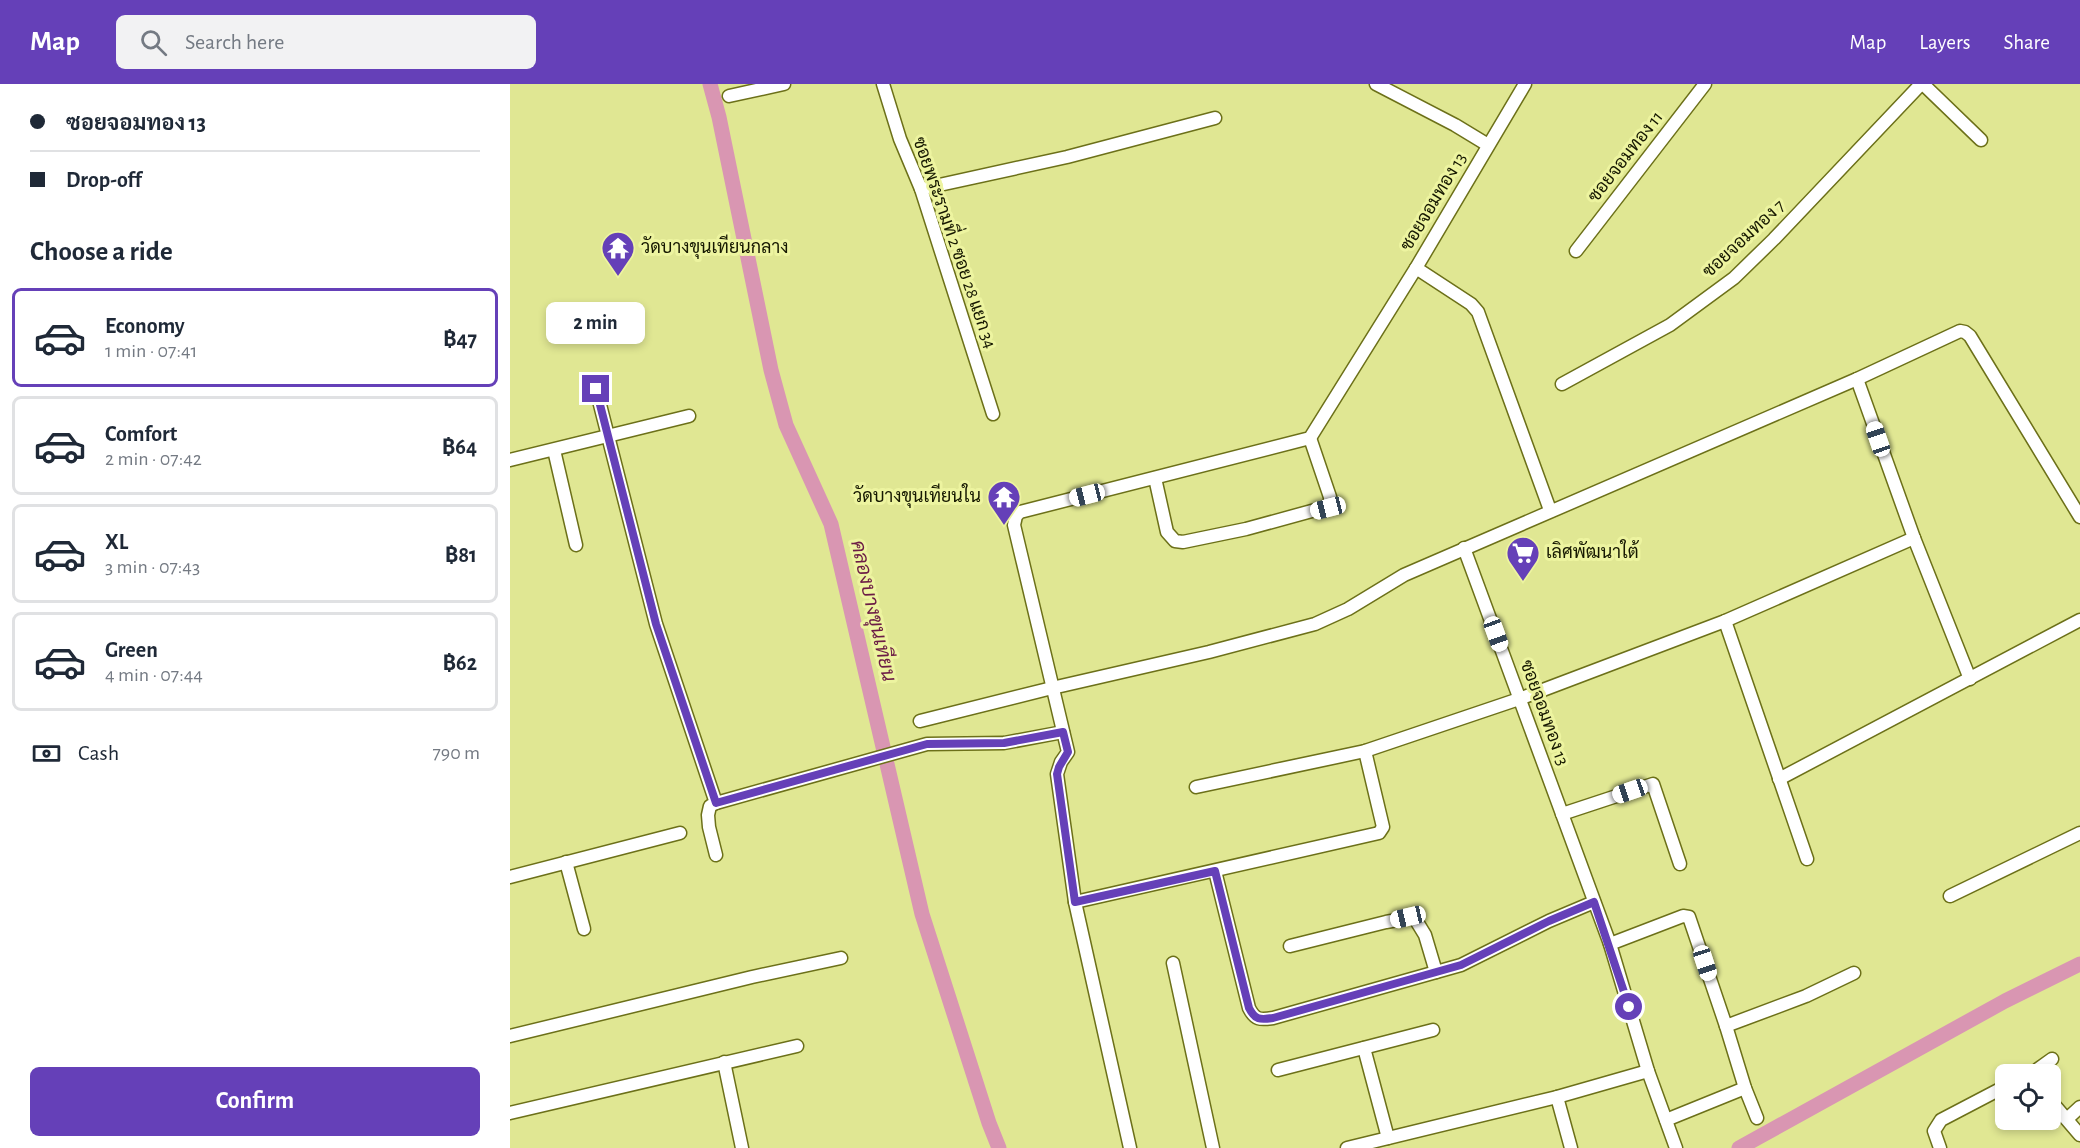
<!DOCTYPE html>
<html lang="en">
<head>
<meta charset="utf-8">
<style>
  body { margin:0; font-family:"Alegreya Sans",Sarabun,sans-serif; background:#f2f2f3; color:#1f2937; height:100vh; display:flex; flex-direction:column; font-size:22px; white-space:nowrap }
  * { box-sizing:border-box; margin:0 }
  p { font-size:20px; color:#747a83 }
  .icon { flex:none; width:33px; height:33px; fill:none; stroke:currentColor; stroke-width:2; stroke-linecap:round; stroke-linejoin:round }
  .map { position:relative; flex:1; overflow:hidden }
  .side { display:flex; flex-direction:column; background:#fff; width:510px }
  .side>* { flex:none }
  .guide { display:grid; align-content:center; height:132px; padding:0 30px; background:#fff }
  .buttons { position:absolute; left:1485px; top:980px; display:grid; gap:12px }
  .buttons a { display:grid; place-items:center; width:66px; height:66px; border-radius:9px; background:#fff; box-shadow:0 3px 9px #0003; font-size:30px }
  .end { position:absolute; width:27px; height:27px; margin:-14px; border:8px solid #6540b8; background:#fff; box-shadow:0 0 0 3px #fff }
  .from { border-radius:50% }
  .bubble { position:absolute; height:42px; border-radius:9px; background:#fff; box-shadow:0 3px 9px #0003; font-size:20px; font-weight:700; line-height:42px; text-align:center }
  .car { position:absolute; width:18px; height:36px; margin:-18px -9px; border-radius:8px; box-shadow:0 0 4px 2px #0007; background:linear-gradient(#fff 24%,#345 0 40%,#fff 0 76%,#345 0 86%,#fff 0) }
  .guide b { display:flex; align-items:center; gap:21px; height:57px; font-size:22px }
  .guide b+b { border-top:2px solid #e0e1e3 }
  .guide i { width:15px; height:15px; background:#1f2937 }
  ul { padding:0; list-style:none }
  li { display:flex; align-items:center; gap:18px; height:99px; margin:0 12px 9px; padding:0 18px; border:3px solid #e0e1e3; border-radius:9px }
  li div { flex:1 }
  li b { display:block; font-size:22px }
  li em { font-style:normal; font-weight:700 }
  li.current { border-color:#6540b8 }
  li>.icon { width:54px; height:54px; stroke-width:1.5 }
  h2 { padding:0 30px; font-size:27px; line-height:72px }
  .pay { display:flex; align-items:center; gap:15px; height:66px; padding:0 30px; font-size:22px }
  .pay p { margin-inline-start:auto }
  .action { display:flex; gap:12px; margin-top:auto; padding:12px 30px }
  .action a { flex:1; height:69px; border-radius:9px; background:#6540b8; color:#fff; font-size:24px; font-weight:700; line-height:69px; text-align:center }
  header { display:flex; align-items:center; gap:36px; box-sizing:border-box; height:84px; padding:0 30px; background:#6540b8; color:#fff }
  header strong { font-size:28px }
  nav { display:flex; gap:33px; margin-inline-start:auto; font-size:21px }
  .search { width:420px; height:54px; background:#f2f2f3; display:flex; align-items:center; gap:15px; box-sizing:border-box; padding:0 21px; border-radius:9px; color:#747a83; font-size:22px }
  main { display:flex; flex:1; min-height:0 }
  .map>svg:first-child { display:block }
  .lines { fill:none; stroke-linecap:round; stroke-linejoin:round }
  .canal { stroke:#d996b2; stroke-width:15 }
  .minor-casing { stroke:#6c7019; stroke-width:15 }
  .minor { stroke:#fff; stroke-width:12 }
  .route { stroke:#6540b8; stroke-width:8 }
  .labels { text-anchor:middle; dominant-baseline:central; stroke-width:6; stroke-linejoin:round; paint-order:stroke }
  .street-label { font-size:18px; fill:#161801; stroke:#edf4a0 }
  .poi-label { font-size:18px; fill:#161801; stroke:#edf4a0; text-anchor:start }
  .water-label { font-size:20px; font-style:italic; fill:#6b1c45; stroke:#edf4a0 }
</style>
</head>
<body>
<header>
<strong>Map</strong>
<div class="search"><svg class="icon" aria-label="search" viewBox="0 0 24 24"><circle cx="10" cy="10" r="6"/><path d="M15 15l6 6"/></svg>Search here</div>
<nav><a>Map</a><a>Layers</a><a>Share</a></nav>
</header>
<main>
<section class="side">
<div class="guide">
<b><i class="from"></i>ซอยจอมทอง 13</b>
<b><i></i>Drop-off</b>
</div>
<h2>Choose a ride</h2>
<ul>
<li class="current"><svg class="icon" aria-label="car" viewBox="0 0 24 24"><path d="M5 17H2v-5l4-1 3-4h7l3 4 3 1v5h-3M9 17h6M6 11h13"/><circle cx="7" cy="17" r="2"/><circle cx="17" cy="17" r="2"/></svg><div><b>Economy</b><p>1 min · 07:41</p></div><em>฿47</em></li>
<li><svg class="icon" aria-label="car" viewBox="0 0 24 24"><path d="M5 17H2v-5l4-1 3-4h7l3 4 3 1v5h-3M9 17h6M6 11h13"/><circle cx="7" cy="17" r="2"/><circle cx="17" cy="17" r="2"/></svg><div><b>Comfort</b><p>2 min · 07:42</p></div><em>฿64</em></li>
<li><svg class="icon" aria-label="car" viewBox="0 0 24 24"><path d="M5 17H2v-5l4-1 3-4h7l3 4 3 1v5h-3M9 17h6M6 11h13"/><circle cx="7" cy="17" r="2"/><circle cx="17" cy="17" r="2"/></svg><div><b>XL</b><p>3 min · 07:43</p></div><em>฿81</em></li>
<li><svg class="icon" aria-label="car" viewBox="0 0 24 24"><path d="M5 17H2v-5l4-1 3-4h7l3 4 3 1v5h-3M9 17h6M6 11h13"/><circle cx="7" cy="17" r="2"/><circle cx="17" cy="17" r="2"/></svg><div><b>Green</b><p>4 min · 07:44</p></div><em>฿62</em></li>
</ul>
<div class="pay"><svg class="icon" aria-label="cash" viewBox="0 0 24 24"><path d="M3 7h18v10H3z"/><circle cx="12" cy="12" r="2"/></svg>Cash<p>790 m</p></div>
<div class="action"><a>Confirm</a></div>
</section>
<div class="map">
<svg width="1570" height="1064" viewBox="0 0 1570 1064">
  <rect width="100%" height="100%" fill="#e0e793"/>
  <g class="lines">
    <g class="canal">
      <polyline points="200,0 209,33 261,286 276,341 321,440 412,830 479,1039 489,1064"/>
      <polyline points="1229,1064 1495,917 1570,880"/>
    </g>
    <defs>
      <g id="minor">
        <polyline points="373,0 390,55 411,105 483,330"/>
        <polyline points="866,0 945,41 978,61"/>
        <polyline points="1413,0 1471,56"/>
        <polyline points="219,12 274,0"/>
        <polyline points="411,105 557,73 705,34"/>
        <polyline points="1066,167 1195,0"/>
        <polyline points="906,184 961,220 968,228 1040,426"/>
        <polyline points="1347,295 1404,454 1460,595"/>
        <polyline points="1052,300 1160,241 1224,194 1264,155 1411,0"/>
        <polyline points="86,305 146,540 206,719"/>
        <polyline points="44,366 66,461"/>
        <polyline points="0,376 179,332"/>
        <polyline points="645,394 657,448 665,457 673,458 736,445 820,422 820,413 800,354"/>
        <polyline points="954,464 1100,860 1138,987 1166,1064"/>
        <polyline points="1215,537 1297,775"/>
        <polyline points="410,637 542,604 699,568 805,540 838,525 894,491 1347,295 1450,247 1455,248 1460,252 1570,433"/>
        <polyline points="1269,695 1570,536"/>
        <polyline points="686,703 855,667 1009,615 1215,537 1404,454"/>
        <polyline points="1052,730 1143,700 1170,780"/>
        <polyline points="206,771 199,743 198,731 200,722 206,719 417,660 494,659 553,648"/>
        <polyline points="56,778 74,845"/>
        <path d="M 705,787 L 739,924 C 745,936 750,936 763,934 L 951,881 L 1039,837 L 1084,818"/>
        <polyline points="0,793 170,749"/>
        <polyline points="1440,812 1570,749"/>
        <polyline points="565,818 869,749 873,743 855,667"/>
        <polyline points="1100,860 1173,832 1179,833 1216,942 1235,1004 1247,1034"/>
        <polyline points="780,862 876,838 904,833 915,851 926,888"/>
        <polyline points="663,879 703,1064"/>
        <polyline points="1216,942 1296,912 1344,889"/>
        <polyline points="0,952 242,893 331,874"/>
        <polyline points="854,964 878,1054"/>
        <polyline points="214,978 232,1064"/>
        <polyline points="768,986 923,946"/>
        <polyline points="1521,990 1542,975"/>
        <polyline points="1047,1013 1061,1064"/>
        <polyline points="1540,1016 1570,1051"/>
        <polyline points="0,1029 287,962"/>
        <polyline points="1557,1035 1570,1023"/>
        <polyline points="1156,1036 1235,1004"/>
        <polyline points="620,1064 565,818 547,690 551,678 558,668 504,441 506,432 510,428 800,354 906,184 1015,0"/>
        <polyline points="837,1064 1047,1013 1138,987"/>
        <polyline points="1430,1064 1424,1047 1431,1036 1496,1002"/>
      </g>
    </defs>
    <use href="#minor" class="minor-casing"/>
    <use href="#minor" class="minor"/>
  </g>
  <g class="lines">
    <path class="route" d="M 86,305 L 146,540 L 206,719 L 417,660 L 494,659 L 553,648 L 558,668 L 549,683 L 547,690 L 565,818 L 705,787 L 739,924 C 745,936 750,936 763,934 L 951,881 L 1039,837 L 1084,818 L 1119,923"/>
  </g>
  <defs>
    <symbol id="temple-pin" viewBox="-11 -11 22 30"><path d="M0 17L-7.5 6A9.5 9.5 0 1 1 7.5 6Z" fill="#6540b8" stroke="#edf4a0"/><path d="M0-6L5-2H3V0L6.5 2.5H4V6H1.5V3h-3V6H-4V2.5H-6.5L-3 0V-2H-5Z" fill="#fff"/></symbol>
    <symbol id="supermarket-pin" viewBox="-11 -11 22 30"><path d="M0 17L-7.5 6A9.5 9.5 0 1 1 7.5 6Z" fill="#6540b8" stroke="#edf4a0"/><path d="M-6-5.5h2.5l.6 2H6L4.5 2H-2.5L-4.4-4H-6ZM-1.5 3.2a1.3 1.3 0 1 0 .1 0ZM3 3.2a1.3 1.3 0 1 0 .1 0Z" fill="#fff"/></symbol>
  </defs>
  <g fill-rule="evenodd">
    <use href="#temple-pin" x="89" y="145" width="38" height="52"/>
    <use href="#temple-pin" x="475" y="394" width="38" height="52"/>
    <use href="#supermarket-pin" x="994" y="450" width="38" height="52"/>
  </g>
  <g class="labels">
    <g class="street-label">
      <text transform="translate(1116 73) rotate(-52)">ซอยจอมทอง 11</text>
      <text transform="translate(924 118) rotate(-59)">ซอยจอมทอง 13</text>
      <text transform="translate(1234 155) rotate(-43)">ซอยจอมทอง 7</text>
      <text transform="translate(444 159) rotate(71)">ซอยพระรามที่ 2 ซอย 28 แยก 34</text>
      <text transform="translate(1034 629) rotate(70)">ซอยจอมทอง 13</text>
    </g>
    <g class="poi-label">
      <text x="131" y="164">วัดบางขุนเทียนกลาง</text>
      <text x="471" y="413" text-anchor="end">วัดบางขุนเทียนใน</text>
      <text x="1036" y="469">เลิศพัฒนาใต้</text>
    </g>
    <g class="water-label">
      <text transform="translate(363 527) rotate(77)">คลองบางขุนเทียน</text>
    </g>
  </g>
</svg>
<div class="buttons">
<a><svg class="icon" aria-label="locate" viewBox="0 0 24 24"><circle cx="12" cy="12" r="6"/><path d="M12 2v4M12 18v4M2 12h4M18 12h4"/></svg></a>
</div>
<i class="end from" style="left:1119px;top:923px"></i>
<i class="end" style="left:86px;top:305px"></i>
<div class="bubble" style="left:36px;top:218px;width:99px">2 min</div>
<i class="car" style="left:1368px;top:355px;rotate:341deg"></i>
<i class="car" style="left:577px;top:411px;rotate:256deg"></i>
<i class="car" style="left:818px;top:424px;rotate:256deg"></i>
<i class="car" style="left:986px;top:550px;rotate:160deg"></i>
<i class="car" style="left:1120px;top:707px;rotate:251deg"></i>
<i class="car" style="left:898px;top:833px;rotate:257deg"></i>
<i class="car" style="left:1195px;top:879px;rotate:162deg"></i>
</div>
</main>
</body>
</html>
